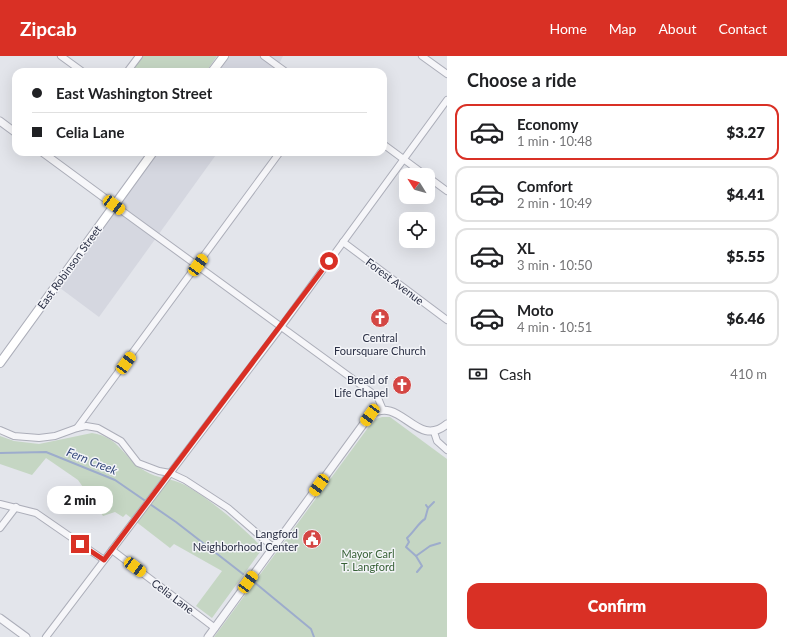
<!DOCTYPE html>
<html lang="en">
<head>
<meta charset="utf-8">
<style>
  body { margin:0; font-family:Lato,sans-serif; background:#f6f6f6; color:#202124; height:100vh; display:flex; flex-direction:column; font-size:15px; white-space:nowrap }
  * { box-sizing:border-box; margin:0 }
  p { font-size:13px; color:#757577 }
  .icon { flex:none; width:22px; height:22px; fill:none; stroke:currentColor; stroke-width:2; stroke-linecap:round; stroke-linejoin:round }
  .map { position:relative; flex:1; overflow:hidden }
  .panel { display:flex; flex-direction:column; background:#fff; width:340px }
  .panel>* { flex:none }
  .banner { position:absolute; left:12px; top:12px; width:375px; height:88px; border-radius:12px; box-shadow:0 4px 16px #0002; display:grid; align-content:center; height:88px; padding:0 20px; background:#fff }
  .needle { width:26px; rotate:307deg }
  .tools { position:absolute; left:399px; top:112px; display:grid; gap:8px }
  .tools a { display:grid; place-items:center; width:36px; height:36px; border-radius:8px; background:#fff; box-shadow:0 4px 16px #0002; font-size:20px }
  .end { position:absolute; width:18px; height:18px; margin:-9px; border:5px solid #d93025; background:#fff; box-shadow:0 0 0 2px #fff }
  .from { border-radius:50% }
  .bubble { position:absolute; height:28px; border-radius:12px; background:#fff; box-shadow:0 4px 16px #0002; font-size:13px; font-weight:800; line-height:28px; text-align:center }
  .car { position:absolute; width:12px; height:24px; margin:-12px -6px; border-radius:5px; box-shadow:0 0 3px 1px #0007; background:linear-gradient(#f5c518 24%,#345 0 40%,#f5c518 0 76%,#345 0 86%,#f5c518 0) }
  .banner b { display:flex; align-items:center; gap:14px; height:38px; font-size:15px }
  .banner b+b { border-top:1px solid #e0e0e0 }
  .banner i { width:10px; height:10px; background:#202124 }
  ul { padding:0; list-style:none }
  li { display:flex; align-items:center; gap:12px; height:56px; margin:0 8px 6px; padding:0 12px; border:2px solid #e0e0e0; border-radius:12px }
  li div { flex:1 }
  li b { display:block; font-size:15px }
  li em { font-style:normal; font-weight:800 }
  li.active { border-color:#d93025 }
  li>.icon { width:36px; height:36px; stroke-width:1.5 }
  h2 { padding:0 20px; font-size:18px; line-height:48px }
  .pay { display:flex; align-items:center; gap:10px; height:44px; padding:0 20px; font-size:15px }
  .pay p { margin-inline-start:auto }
  .action { display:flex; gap:8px; margin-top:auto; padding:8px 20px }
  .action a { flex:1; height:46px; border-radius:12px; background:#d93025; color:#fff; font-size:16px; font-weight:800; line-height:46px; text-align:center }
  header { display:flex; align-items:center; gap:24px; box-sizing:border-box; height:56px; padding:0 20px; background:#d93025; color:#fff }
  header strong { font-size:19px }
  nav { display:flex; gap:22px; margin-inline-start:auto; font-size:14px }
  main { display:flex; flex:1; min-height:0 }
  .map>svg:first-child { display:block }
  .built { fill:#d5d7e0 }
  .green { fill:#c5d6c3 }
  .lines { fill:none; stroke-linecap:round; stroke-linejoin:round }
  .stream { stroke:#9daccc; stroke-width:2 }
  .minor-casing { stroke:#acaeb9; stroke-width:8 }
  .tertiary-casing { stroke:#acaeb9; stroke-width:9 }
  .secondary-casing { stroke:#acaeb9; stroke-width:10 }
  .minor { stroke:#f6f6f9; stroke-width:6 }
  .tertiary { stroke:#f6f6f9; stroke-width:7 }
  .secondary { stroke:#fff; stroke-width:8 }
  .route { stroke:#d93025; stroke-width:5 }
  .labels { text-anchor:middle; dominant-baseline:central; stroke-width:3; stroke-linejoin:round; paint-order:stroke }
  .street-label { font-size:11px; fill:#2a2f44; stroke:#f3f4f8 }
  .poi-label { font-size:11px; fill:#2a2f44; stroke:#f3f4f8; text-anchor:end }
  .park-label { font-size:11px; fill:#376136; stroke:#f3f4f8 }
  .water-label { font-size:12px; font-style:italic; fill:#32467a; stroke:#f3f4f8 }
</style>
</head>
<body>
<header>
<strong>Zipcab</strong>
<nav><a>Home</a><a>Map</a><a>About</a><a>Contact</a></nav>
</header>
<main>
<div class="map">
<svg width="447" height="581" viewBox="0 0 447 581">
  <rect width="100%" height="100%" fill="#e3e5eb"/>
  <g class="built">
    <polygon points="224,0 283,0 275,16 213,16"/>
    <polygon points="154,96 218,96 99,261 56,229"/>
  </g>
  <g class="green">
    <polygon points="142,0 217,0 206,16 131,16"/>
    <polygon points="382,361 390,361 447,403 447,581 214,581 370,369 376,363"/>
    <path d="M 92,377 C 120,381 123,402 145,415 C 157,423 172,422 185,429 C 214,446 239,468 263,492 L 212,562 L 196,550 L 222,515 L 174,488 L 170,492 L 126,458 L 123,461 L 115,456 L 103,460 L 78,424 L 46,402 L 32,419 L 0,408 L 0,380 L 14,385 L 39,388 Z"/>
  </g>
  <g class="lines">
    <g class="stream">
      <polyline points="0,397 46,396 115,424 176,466 243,518"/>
      <polyline points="428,452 434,446"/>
      <polyline points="416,500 430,490 440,487"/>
      <path d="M 417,516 L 422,510 L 416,500 L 406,491 L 409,486 L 407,482 C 414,476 419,466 425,463 L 428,452 L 426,449"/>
      <polyline points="254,526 311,573 314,581"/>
    </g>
    <defs>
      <g id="minor">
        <polyline points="61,0 83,16"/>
        <polyline points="264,0 286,16"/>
        <polyline points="422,0 447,18"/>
        <polyline points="127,16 139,0"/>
        <polyline points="383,88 425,119"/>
        <polyline points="428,121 447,135"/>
        <polyline points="114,149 372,337 378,342 383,354"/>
        <polyline points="343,186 447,264"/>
        <polyline points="77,372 280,96"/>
        <polyline points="0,374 14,380 39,382 55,380 77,372 86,370 98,372 121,385 138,407 159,415 170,417 185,424 228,452 274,492"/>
        <polyline points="434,376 437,385 447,394"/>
        <polyline points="0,448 36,457 104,504"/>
        <polyline points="0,472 16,451"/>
        <polyline points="112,494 215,572"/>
        <polyline points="46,581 281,271 447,44"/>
      </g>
      <g id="tertiary">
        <polyline points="0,65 16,77"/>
        <polyline points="42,96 114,149"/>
        <polyline points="0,562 26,581"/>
        <path d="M 208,581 L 370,359 C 401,338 416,394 447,368"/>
      </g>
      <g id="secondary">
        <polyline points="212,16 224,0"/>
        <polyline points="0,307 153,96"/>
      </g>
    </defs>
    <use href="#minor" class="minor-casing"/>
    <use href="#tertiary" class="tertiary-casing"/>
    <use href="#secondary" class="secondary-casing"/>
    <use href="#minor" class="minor"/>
    <use href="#tertiary" class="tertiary"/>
    <use href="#secondary" class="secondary"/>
  </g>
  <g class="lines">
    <polyline class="route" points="80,488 104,504 329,205"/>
  </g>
  <defs>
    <symbol id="church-disc" viewBox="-11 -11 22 22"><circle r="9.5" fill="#d44744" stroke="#f3f4f8"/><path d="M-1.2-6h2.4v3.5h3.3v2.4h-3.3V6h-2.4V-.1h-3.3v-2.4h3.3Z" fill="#fff"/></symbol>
    <symbol id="civic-disc" viewBox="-11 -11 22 22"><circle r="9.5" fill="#d44744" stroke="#f3f4f8"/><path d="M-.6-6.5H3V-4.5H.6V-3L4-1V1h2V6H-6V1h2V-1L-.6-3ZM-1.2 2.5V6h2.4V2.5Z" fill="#fff"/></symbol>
  </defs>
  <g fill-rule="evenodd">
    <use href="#church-disc" x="369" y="251" width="22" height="22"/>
    <use href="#church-disc" x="391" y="318" width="22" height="22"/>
    <use href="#civic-disc" x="301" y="472" width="22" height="22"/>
  </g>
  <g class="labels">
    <g class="street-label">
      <text transform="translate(69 211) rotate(-54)">East Robinson Street</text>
      <text transform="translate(395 225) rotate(37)">Forest Avenue</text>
      <text transform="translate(173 540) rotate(37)">Celia Lane</text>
    </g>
    <g class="poi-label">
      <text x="380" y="281" text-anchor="middle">Central<tspan x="380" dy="13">Foursquare Church</tspan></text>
      <text x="388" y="323">Bread of<tspan x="388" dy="13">Life Chapel</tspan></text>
      <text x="298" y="477">Langford<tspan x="298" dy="13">Neighborhood Center</tspan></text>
    </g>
    <g class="park-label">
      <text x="368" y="497">Mayor Carl<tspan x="368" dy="13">T. Langford</tspan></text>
    </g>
    <g class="water-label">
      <text transform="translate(92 405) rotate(22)">Fern Creek</text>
    </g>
  </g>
</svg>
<div class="tools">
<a><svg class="needle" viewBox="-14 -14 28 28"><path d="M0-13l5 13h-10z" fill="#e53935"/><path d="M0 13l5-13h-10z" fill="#757577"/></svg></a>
<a><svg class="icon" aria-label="locate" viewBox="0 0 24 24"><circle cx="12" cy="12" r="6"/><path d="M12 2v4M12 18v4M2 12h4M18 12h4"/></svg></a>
</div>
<i class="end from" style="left:329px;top:205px"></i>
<i class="end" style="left:80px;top:488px"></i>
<div class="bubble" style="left:47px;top:430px;width:66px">2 min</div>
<i class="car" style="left:114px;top:149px;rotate:126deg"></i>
<i class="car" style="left:198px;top:209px;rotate:36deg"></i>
<i class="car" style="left:126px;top:307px;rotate:36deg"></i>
<i class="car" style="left:370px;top:359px;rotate:216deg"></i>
<i class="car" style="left:319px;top:429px;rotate:216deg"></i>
<i class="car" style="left:135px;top:511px;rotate:127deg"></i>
<i class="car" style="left:248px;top:526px;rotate:36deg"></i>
<div class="banner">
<b><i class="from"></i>East Washington Street</b>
<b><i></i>Celia Lane</b>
</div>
</div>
<section class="panel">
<h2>Choose a ride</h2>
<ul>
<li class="active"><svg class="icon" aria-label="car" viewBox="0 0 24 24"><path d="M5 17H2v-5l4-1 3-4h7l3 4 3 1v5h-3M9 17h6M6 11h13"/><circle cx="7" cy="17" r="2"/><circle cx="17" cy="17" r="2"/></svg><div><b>Economy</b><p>1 min · 10:48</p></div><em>$3.27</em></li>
<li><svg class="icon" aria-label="car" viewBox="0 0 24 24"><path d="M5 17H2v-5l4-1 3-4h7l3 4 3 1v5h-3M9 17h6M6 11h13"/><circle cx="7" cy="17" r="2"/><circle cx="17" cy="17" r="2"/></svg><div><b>Comfort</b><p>2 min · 10:49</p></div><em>$4.41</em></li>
<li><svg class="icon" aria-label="car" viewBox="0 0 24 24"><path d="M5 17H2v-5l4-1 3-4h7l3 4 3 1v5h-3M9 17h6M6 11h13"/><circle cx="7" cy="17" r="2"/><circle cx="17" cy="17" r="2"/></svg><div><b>XL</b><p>3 min · 10:50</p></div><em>$5.55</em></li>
<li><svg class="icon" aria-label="car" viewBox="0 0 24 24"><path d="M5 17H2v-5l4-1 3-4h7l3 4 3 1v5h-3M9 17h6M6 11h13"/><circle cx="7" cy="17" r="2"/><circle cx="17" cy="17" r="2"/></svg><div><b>Moto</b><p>4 min · 10:51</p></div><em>$6.46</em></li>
</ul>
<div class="pay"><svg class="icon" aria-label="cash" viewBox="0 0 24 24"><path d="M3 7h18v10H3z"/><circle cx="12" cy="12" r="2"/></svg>Cash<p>410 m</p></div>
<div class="action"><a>Confirm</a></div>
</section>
</main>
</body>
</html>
